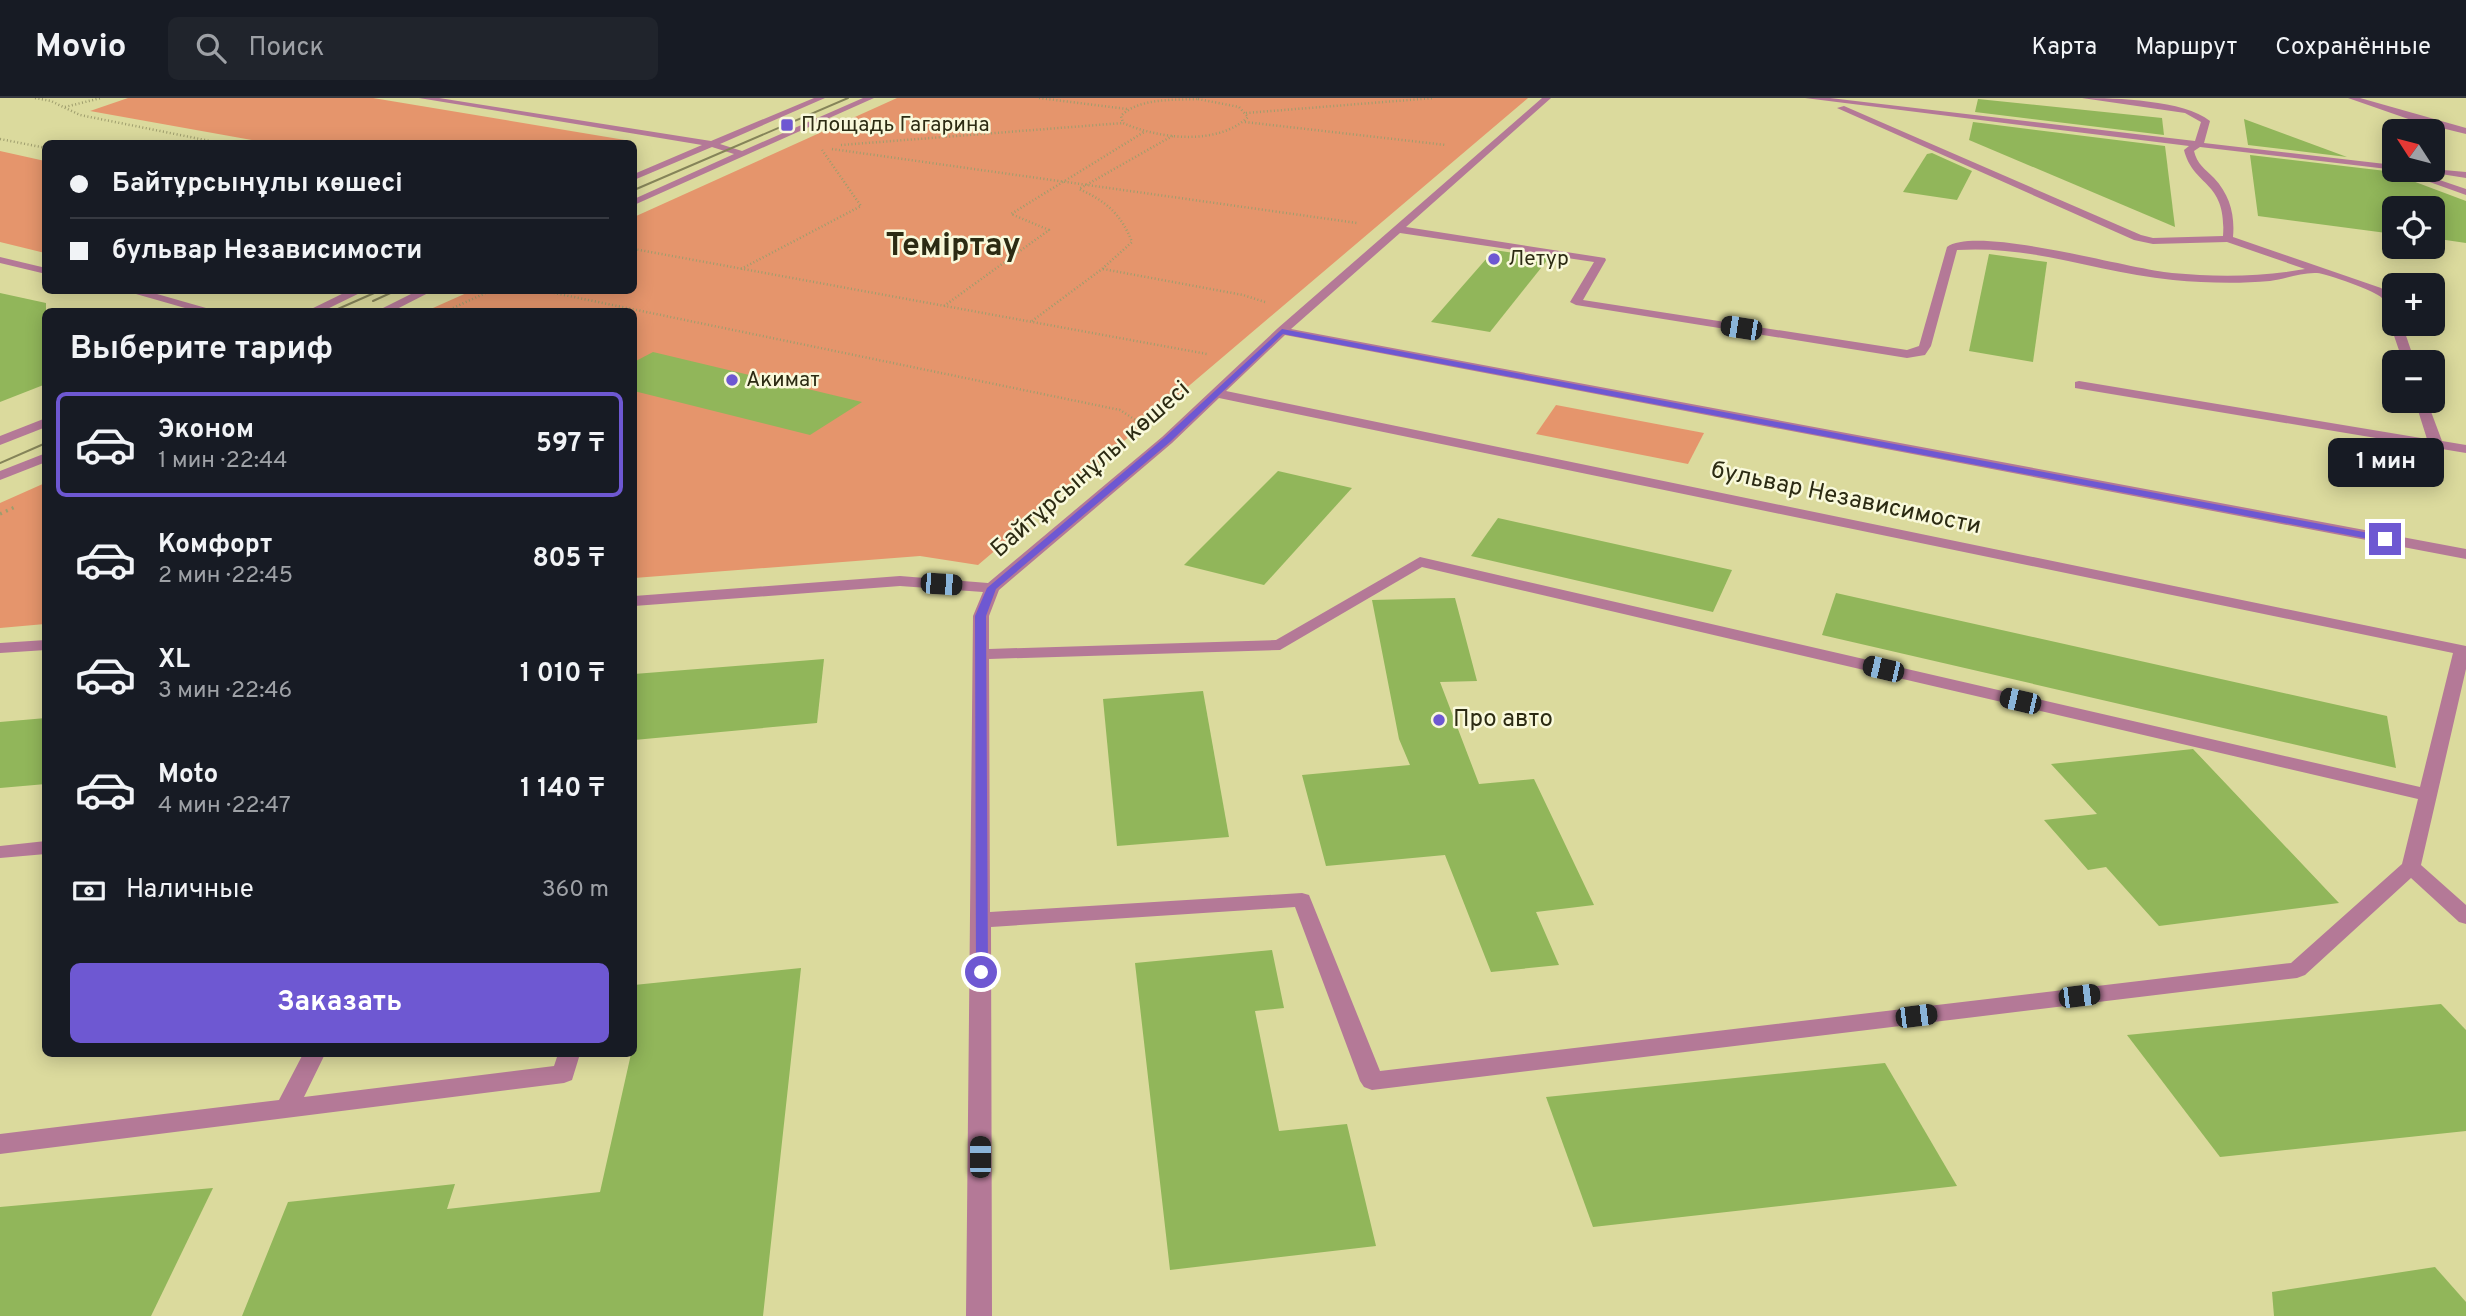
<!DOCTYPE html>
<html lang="ru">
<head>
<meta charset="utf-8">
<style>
  body { margin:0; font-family:Overpass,sans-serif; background:#20242c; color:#f1f3f6; height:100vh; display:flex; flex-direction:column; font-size:26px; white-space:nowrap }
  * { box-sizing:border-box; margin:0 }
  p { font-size:23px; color:#9ea1a6 }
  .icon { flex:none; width:38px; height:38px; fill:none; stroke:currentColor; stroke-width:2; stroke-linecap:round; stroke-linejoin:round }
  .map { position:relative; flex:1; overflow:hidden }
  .drawer { position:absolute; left:42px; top:210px; width:595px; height:749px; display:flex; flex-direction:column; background:#171b24; border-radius:10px; box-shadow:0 4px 18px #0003 }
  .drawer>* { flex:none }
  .banner { position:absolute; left:42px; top:42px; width:595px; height:154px; border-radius:10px; box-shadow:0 4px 18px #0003; display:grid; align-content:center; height:154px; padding:0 28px; background:#171b24 }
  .needle { width:46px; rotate:306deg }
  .tools { position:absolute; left:2382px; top:21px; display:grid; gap:14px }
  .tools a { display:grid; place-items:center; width:63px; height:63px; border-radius:10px; background:#171b24; box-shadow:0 4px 18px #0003; font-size:35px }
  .end { position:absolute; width:32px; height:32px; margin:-16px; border:9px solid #6e58d2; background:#fff; box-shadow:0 0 0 4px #fff }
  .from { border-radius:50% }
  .bubble { position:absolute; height:49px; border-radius:10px; background:#171b24; box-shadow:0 4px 18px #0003; font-size:23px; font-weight:700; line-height:49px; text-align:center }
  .car { position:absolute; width:21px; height:42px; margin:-21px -10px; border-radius:9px; box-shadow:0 0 5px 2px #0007; background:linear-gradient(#222 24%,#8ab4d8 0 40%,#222 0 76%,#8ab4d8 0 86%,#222 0) }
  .banner b { display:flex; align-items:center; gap:24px; height:66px; font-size:26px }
  .banner b+b { border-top:2px solid #363941 }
  .banner i { width:18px; height:18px; background:#f1f3f6 }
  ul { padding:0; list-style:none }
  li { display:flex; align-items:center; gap:21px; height:105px; margin:0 14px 10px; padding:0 14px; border:4px solid transparent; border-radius:10px }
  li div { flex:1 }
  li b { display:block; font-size:26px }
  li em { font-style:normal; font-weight:700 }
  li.current { border-color:#6e58d2 }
  li>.icon { width:63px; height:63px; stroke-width:1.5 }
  h2 { padding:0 28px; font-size:32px; line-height:84px }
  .pay { display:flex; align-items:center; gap:18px; height:77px; padding:0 28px; font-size:26px }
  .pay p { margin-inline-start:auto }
  .action { display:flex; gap:14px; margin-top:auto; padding:14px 28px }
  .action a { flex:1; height:80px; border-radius:10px; background:#6e58d2; color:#fff; font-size:28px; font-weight:700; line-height:80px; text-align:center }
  header { display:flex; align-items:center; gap:42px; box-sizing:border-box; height:98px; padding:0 35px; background:#171b24; border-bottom:2px solid #363941 }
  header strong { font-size:33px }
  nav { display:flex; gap:38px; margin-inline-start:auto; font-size:24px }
  .search { width:490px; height:63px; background:#20242c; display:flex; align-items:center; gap:18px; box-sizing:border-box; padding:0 24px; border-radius:10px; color:#9ea1a6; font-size:26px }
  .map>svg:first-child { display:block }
  .green { fill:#e5956c }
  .building { fill:#91b65a }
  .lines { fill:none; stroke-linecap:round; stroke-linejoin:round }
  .path-far1 { stroke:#9e9d6d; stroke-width:2.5; stroke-dasharray:1 2.5; stroke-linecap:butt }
  .path { stroke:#9e9d6d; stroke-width:3.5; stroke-dasharray:2 4.5; stroke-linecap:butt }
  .minor { fill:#b47997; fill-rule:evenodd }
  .tram { stroke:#858459; stroke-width:2 }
  .route { fill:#6e58d2 }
  .poi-dot { fill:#6e58d2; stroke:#f9f9db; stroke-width:2.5 }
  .labels { text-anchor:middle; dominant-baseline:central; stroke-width:5; stroke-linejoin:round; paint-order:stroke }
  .far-poi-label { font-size:21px; fill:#2c2b13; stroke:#f9f9db; text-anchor:start }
  .street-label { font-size:24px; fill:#2c2b13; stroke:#f9f9db }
  .poi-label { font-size:24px; fill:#2c2b13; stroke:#f9f9db; text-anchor:start }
  .far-town-label { font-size:32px; font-weight:bold; fill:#2c2b13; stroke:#f9f9db }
</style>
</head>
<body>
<header>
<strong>Movio</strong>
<div class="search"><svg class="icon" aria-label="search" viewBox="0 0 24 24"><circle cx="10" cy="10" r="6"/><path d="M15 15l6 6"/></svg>Поиск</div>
<nav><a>Карта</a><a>Маршрут</a><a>Сохранённые</a></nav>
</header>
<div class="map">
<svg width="2466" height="1218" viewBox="0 0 2466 1218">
  <rect width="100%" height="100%" fill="#dbda9d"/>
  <g class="green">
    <polygon points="128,0 373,0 631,43 269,45 90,13"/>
    <polygon points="897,0 1528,0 978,467 920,458 634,480 634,214 424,214 471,193 634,192 634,119"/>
    <polygon points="0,53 45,63 45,155 0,144"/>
    <polygon points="1556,307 1704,335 1688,366 1536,336"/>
    <polygon points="45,385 45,526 0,530 0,405"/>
  </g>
  <g class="building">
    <polygon points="1978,1 2162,20 2164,37 1975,14"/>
    <polygon points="2244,21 2347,59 2248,47"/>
    <polygon points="1973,24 2165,48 2175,129 1969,42"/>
    <polygon points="1932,55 1972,73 1957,102 1903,94 1927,56"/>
    <polygon points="2250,57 2386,73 2466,103 2466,145 2432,140 2432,110 2394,110 2394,136 2258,118"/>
    <polygon points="1494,152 1549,160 1490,234 1431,224"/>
    <polygon points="1989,156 2047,164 2033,264 1969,253"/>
    <polygon points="0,195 46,205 46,286 0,304"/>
    <polygon points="653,254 862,304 810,337 634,293 634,264"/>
    <polygon points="1278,373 1352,390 1264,487 1184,467"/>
    <polygon points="1498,420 1732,472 1713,514 1471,458"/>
    <polygon points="1836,495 2387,618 2396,670 1822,537"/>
    <polygon points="1455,500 1477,583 1440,584 1479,686 1534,681 1594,807 1536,814 1559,867 1491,874 1445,757 1326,768 1302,677 1410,667 1399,641 1372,502"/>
    <polygon points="824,561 817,625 634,642 634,576"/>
    <polygon points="1203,593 1229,739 1117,748 1103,601"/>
    <polygon points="46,620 46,686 0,690 0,624"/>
    <polygon points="2193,651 2339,805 2159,828 2106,769 2088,772 2044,722 2097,716 2051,666"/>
    <polygon points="1272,852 1284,910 1255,913 1279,1033 1347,1026 1376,1148 1170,1172 1135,865"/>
    <polygon points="801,870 763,1218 242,1218 288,1104 455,1086 447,1111 600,1094 631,956 634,956 634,887"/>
    <polygon points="2441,906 2466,932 2466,1033 2220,1059 2127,937"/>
    <polygon points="1885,965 1957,1088 1593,1129 1546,999"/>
    <polygon points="213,1090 151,1218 0,1218 0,1109"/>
    <polygon points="2435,1169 2466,1204 2466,1218 2274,1218 2272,1194"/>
  </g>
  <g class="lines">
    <g class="path-far1">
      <polyline points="35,0 51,3 80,17 225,46"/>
      <polyline points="1039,0 1127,11"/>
      <path d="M 1198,1 L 1239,9 L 1248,19 C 1218,48 1159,41 1123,25 L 1121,18 C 1138,0 1174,2 1198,1 Z"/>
      <polyline points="65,9 101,0"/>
      <polyline points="1246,15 1434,0"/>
      <polyline points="1245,24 1446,47"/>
      <polyline points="0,41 46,50"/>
      <polyline points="841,47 1123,25"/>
      <polyline points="832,51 1357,125"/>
      <polyline points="634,151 1207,256"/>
      <polyline points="741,171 861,108 822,52"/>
      <polyline points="1103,171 1243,197 1265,204"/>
      <polyline points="540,192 1120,312 1137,323"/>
      <polyline points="944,208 1049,132 1011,116 1144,34"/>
      <polyline points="453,210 492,192"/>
      <path d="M 1032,223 L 1102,171 L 1132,144 C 1121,116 1106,103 1079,91 L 1174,37"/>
    </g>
    <polyline class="path" points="0,416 15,409"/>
    <g class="minor">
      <polygon points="419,0 439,0 711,43 814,0 825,0 720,46 742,53 863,0 874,0 634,107 634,101 734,56 712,49 634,82 634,76 702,47"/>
      <path d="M 1542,0 L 1551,0 L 1406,129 L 1605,160 L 1606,162 L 1583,202 L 1907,252 L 1919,248 L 1947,149 C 1978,127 2128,171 2172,175 C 2216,179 2261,179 2305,171 L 2227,144 L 2153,146 L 2134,142 L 1837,10 L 1844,8 L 2141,137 L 2153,140 L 2223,138 C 2227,82 2193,89 2184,52 L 2189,48 L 1805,0 L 1830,0 L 2195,43 L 2201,24 L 2185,15 L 2082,0 C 2116,0 2184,2 2210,23 L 2204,45 L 2394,67 L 2394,72 L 2410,72 L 2466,91 L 2466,97 L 2396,72 L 2200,49 L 2194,53 C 2197,66 2205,71 2214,80 C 2230,97 2235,117 2233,139 L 2381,190 L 2393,199 L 2394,226 L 2402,226 L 2415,264 L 2403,264 L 2390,226 L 2393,223 C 2384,218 2387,208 2382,200 C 2376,193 2327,176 2317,175 C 2303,174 2284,181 2270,183 C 2238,186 2205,185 2173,182 C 2099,175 2033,147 1957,152 L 1931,248 L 1925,257 L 1907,260 L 1576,207 L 1570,204 L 1594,164 L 1400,135 L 1291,231 L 2466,451 L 2466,461 L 1285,237 L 1226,293 L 2466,548 L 2466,571 L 2421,767 L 2466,807 L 2466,826 L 2459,824 L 2411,780 L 2305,877 L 2297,880 L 1372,992 L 1364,989 L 1360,983 L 1295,809 L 991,829 L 992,1218 L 966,1218 L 973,518 L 983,494 L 900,488 L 634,508 L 634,498 L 900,478 L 988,485 L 1162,339 L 1278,230 ZM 1219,300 L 2453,555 L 2420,689 L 1420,459 L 1276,542 L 989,551 L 989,518 L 999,492 L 1172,345 ZM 1422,469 L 2418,701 L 2402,766 L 2291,865 L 1380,973 L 1309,797 L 1302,795 L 990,814 L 989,561 L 1280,552 Z"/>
      <polygon points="2348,0 2360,0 2466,30 2466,36 2417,24"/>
      <polygon points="2432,71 2466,74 2466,80 2422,73"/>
      <polygon points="0,159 46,170 46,176 0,165"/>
      <polygon points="122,192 143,192 220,214 199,214"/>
      <polygon points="350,192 366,192 321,214 305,214"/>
      <polygon points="419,192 434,192 391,214 375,214"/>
      <polygon points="2079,283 2427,341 2415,303 2427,303 2442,343 2466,347 2466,355 2075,290 2075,284"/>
      <polygon points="46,320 46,329 0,347 0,338"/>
      <polygon points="46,355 46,364 0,382 0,373"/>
      <polygon points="46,542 46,552 0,555 0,545"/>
      <polygon points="46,743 46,756 0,760 0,748"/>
      <polygon points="303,956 325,956 304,999 554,968 558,956 580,956 572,982 564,985 0,1056 0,1036 279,1002"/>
    </g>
    <g class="tram">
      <polyline points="634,92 848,0"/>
      <polyline points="373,203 397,192"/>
      <polyline points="331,214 381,192"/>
      <polyline points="0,365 46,345"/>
    </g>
  </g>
  <polygon class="route" points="1282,231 2385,438 2390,441 2385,444 1283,236 1170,344 996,491 986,518 988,874 986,878 976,878 975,518 987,490 1164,340"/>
  <g class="poi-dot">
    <rect x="780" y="20" width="14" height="14" rx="3.5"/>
    <circle cx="1494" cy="161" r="7"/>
    <circle cx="732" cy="282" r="7"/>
    <circle cx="1439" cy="622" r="7"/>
  </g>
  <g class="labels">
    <g class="far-poi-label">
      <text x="801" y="27">Площадь Гагарина</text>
      <text x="1508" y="161">Летур</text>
      <text x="746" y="282">Акимат</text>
    </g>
    <g class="street-label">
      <text transform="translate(1091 372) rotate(-41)">Байтұрсынұлы көшесі</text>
      <text transform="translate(1846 401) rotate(12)">бульвар Независимости</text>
    </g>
    <g class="poi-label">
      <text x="1453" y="622">Про авто</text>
    </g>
    <g class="far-town-label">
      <text x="953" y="149">Теміртау</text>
    </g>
  </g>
</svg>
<div class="tools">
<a><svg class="needle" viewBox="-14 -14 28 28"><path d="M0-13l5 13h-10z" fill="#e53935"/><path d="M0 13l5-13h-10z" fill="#9ea1a6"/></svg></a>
<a><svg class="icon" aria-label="locate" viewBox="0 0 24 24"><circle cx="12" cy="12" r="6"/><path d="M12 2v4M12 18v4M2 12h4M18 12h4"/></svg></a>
<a>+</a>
<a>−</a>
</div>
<i class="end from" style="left:981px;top:874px"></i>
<i class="end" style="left:2385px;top:441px"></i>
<div class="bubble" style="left:2328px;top:340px;width:116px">1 мин</div>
<i class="car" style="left:1741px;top:230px;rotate:279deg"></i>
<i class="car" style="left:941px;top:486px;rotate:94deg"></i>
<i class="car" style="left:1883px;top:571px;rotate:283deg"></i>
<i class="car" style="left:2020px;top:603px;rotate:283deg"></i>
<i class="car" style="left:2079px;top:898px;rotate:83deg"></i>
<i class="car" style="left:1916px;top:918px;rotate:83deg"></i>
<i class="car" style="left:980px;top:1059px;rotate:0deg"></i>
<div class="banner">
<b><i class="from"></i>Байтұрсынұлы көшесі</b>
<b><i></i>бульвар Независимости</b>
</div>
<section class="drawer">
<h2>Выберите тариф</h2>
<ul>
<li class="current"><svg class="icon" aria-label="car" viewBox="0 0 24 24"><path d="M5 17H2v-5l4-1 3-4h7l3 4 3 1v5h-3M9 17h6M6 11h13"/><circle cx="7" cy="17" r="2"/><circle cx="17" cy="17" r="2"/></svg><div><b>Эконом</b><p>1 мин · 22:44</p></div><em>597 ₸</em></li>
<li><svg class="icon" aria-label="car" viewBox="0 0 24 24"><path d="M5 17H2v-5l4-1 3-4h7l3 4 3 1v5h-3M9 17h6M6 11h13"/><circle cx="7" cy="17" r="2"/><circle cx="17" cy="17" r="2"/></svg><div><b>Комфорт</b><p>2 мин · 22:45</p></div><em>805 ₸</em></li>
<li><svg class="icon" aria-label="car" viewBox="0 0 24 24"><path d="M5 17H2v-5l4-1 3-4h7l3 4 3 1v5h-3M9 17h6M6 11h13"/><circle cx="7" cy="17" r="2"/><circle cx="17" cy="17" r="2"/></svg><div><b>XL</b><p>3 мин · 22:46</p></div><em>1 010 ₸</em></li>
<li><svg class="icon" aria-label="car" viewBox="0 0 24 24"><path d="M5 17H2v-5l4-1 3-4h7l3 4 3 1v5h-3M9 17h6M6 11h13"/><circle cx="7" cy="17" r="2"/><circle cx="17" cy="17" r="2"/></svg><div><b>Moto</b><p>4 мин · 22:47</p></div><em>1 140 ₸</em></li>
</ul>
<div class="pay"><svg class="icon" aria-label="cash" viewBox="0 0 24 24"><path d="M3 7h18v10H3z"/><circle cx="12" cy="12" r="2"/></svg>Наличные<p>360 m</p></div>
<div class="action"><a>Заказать</a></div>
</section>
</div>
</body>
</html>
